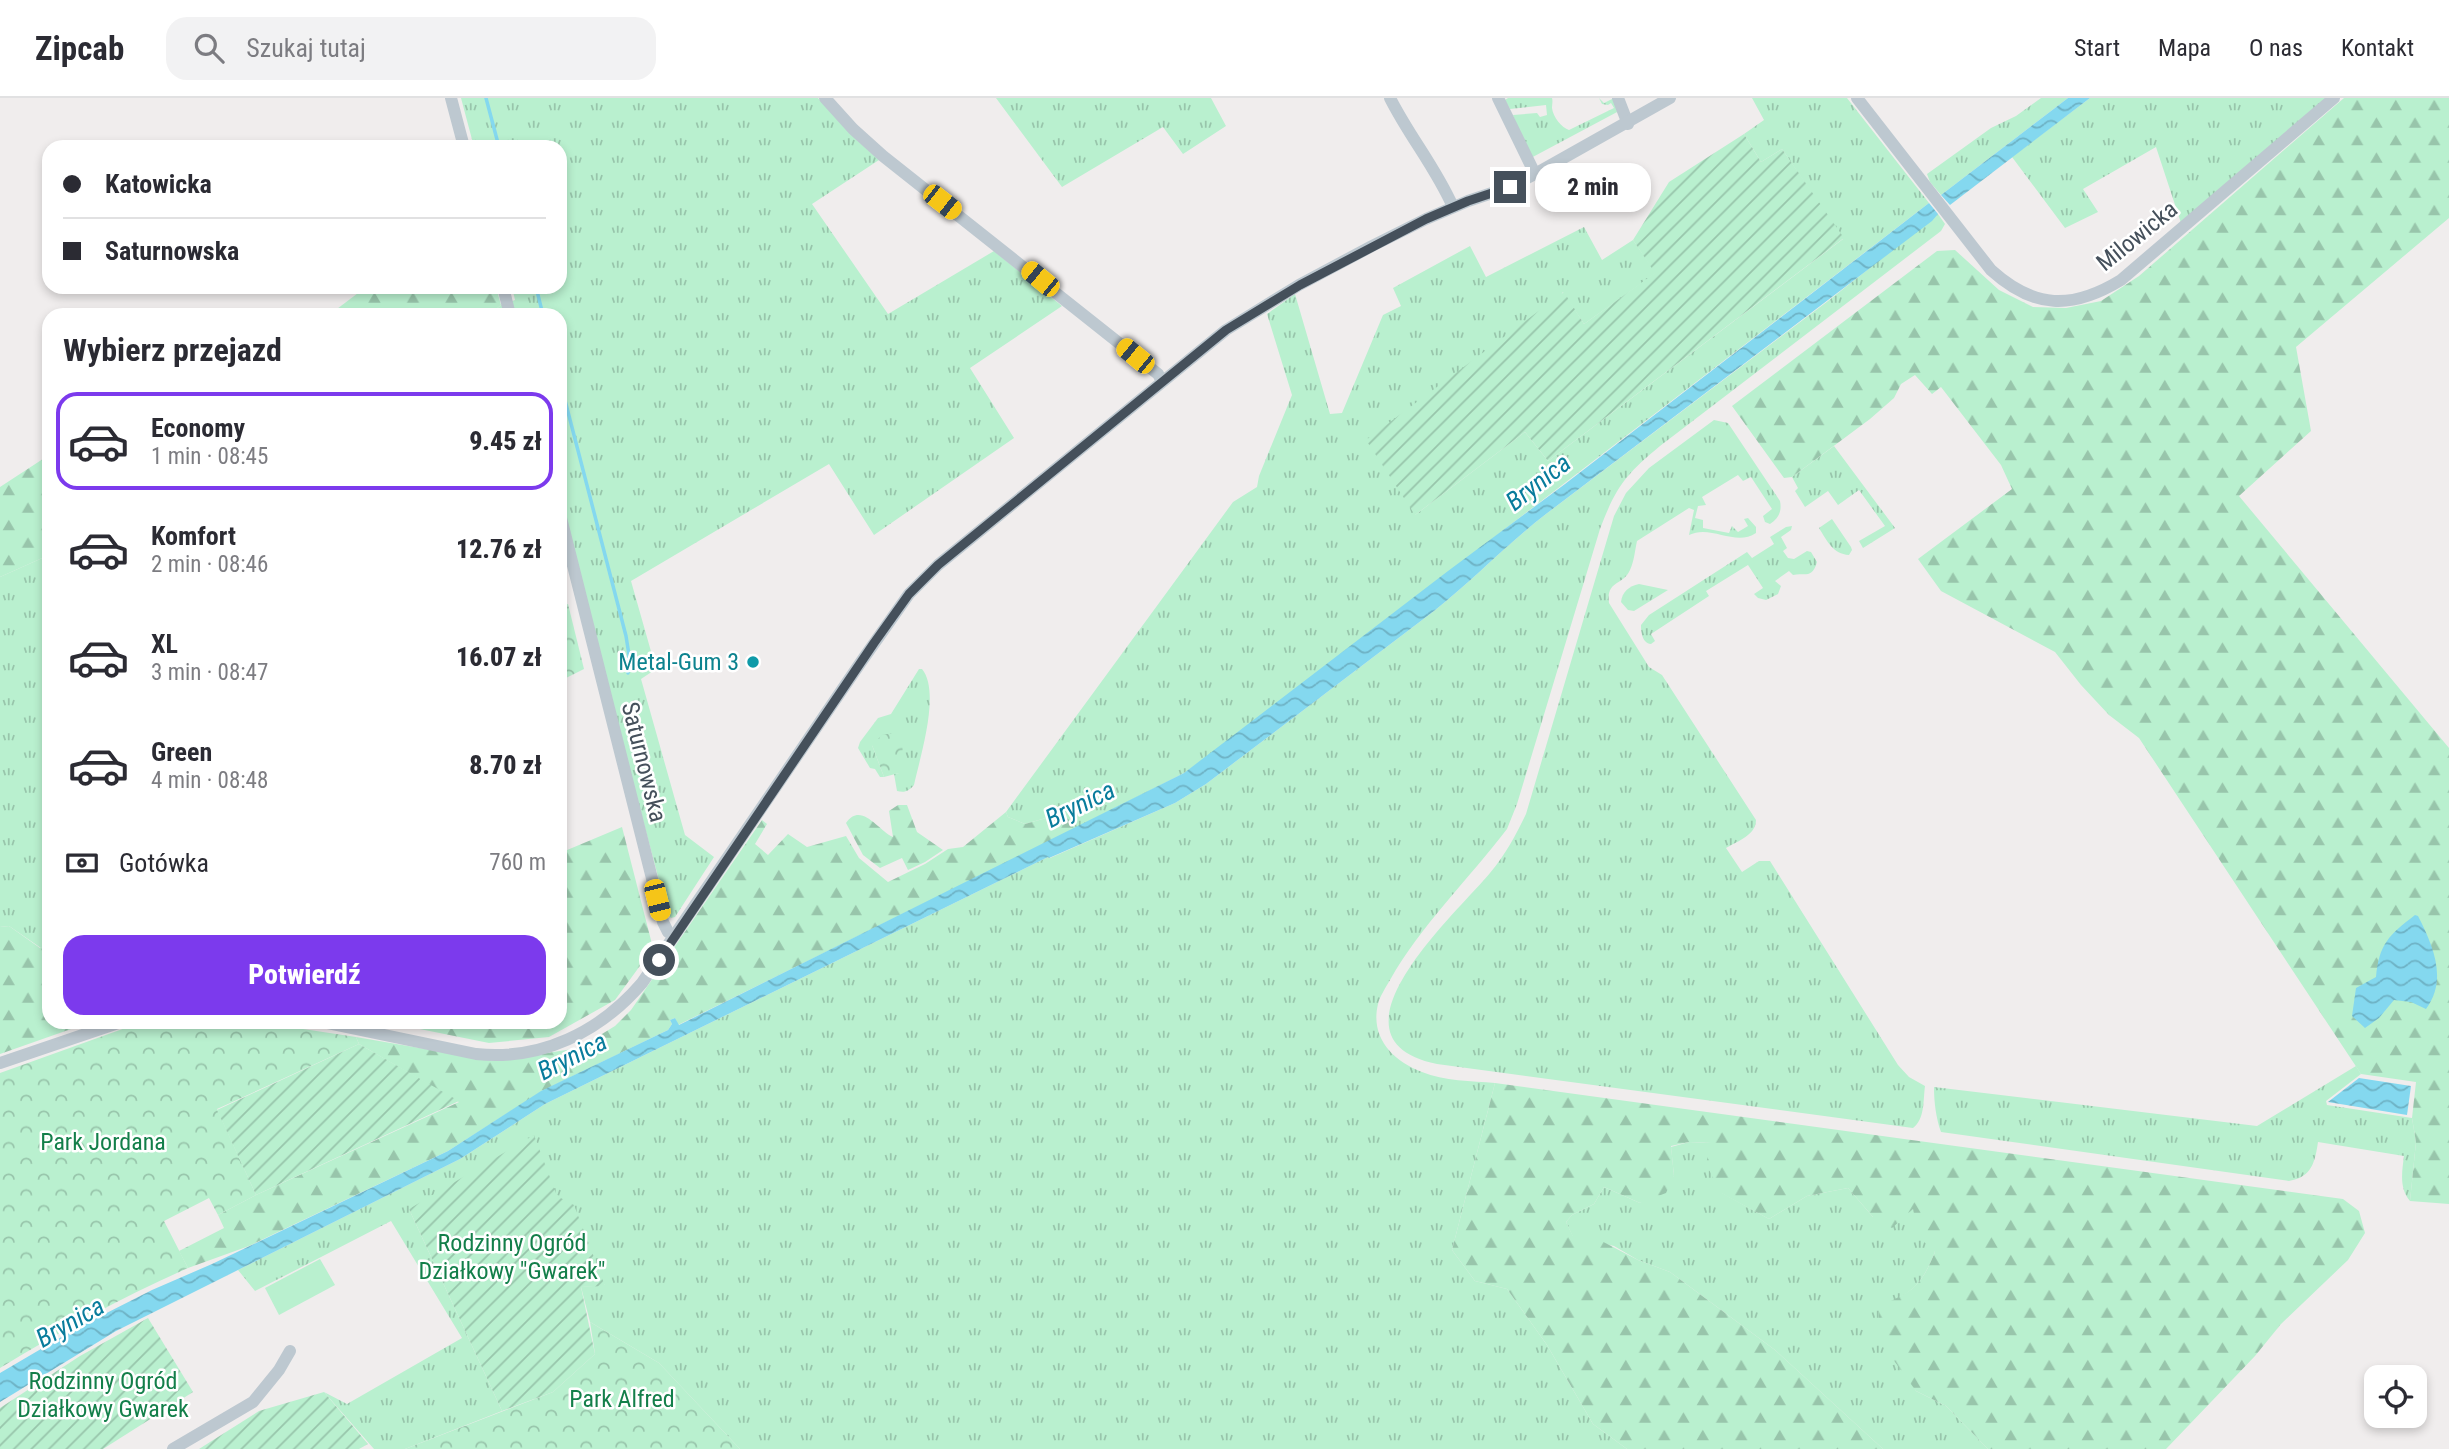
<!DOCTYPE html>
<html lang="pl">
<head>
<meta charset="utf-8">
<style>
  body { margin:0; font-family:"Roboto Condensed",sans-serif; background:#f2f2f3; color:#2b2b33; height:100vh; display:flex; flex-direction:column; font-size:26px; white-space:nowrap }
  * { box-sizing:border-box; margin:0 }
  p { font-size:23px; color:#7c7c81 }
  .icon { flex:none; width:38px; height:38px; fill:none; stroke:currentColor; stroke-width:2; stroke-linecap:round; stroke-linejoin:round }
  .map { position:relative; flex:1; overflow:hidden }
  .sheet { position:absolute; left:42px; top:210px; width:525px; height:721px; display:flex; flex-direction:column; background:#fff; border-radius:21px; box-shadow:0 4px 10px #0003 }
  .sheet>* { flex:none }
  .hud { position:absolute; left:42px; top:42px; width:525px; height:154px; border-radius:21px; box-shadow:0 4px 10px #0003; display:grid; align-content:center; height:154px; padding:0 21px; background:#fff }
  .fabs { position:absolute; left:2364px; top:1267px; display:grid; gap:14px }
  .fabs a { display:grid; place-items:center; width:63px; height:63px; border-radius:14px; background:#fff; box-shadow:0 4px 10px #0003; font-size:35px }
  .end { position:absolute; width:32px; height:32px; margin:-16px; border:9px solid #45505b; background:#fff; box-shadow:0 0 0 4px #fff }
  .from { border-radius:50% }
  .bubble { position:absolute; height:49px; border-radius:21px; background:#fff; box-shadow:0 4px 10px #0003; font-size:23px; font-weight:800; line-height:49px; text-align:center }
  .car { position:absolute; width:21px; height:42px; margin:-21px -10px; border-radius:9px; box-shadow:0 0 5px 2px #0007; background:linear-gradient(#f5c518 24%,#345 0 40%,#f5c518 0 76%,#345 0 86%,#f5c518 0) }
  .hud b { display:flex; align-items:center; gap:24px; height:66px; font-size:26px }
  .hud b+b { border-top:2px solid #e1e1e2 }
  .hud i { width:18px; height:18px; background:#2b2b33 }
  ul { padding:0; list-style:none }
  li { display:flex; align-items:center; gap:21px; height:98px; margin:0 14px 10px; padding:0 7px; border:4px solid transparent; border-radius:21px }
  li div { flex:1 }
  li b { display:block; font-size:26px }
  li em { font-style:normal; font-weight:800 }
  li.current { border-color:#7c3aed }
  li>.icon { width:63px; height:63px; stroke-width:1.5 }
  h2 { padding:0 21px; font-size:32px; line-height:84px }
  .pay { display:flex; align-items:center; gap:18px; height:77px; padding:0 21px; font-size:26px }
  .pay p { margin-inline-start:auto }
  .button { display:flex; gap:14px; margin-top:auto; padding:14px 21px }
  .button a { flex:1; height:80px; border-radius:21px; background:#7c3aed; color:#fff; font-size:28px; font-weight:800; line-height:80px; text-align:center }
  header { display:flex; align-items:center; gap:42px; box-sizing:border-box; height:98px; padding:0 35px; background:#fff; border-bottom:2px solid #e1e1e2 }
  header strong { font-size:33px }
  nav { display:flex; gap:38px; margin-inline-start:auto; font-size:24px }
  .search { width:490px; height:63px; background:#f2f2f3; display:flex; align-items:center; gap:18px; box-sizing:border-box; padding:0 24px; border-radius:21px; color:#7c7c81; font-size:26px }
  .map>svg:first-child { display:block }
  .grass { fill:url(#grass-tufts) }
  .forest { fill:url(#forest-firs) }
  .park { fill:url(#park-crowns) }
  .garden { fill:url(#garden-furrows) }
  .pitch { fill:#b9f0cf }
  .water { fill:url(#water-waves) }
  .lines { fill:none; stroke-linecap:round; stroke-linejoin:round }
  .stream { stroke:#84d8ef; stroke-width:3.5 }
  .minor { stroke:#bdc8d0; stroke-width:12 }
  .route { stroke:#45505b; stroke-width:9 }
  .culture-dot { fill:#0f9aa8; stroke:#fff; stroke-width:2.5 }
  .labels { text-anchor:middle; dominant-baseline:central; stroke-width:5; stroke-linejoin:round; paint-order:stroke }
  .street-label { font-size:24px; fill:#45505b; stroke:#fff }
  .culture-label { font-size:24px; fill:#0d838f; stroke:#fff; text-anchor:end }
  .park-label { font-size:24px; fill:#137f4a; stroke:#fff }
  .water-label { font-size:26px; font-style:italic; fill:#087c9c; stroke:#fff }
</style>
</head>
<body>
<header>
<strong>Zipcab</strong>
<div class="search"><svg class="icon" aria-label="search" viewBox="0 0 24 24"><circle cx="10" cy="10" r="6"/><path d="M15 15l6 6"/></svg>Szukaj tutaj</div>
<nav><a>Start</a><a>Mapa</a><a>O nas</a><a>Kontakt</a></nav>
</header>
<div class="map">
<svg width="2449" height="1351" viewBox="0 0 2449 1351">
  <defs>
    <pattern id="grass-tufts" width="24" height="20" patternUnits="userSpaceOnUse" patternTransform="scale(1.75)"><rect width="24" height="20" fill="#b9f0cf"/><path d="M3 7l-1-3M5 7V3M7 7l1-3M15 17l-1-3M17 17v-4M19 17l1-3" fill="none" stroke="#98c5ab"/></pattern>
    <pattern id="forest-firs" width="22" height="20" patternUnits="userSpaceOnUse" patternTransform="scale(1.75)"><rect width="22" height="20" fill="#b9f0cf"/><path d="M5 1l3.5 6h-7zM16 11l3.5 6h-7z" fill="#98c5ab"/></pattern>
    <pattern id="park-crowns" width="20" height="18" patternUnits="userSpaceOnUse" patternTransform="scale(1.75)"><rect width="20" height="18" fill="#b9f0cf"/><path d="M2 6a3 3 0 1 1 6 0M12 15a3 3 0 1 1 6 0" fill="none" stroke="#98c5ab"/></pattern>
    <pattern id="garden-furrows" width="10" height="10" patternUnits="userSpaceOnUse" patternTransform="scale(1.75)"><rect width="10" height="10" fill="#b9f0cf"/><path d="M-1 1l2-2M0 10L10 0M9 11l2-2" fill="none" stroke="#98c5ab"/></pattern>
    <pattern id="water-waves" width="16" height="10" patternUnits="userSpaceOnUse" patternTransform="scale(1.75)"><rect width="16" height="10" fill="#84d8ef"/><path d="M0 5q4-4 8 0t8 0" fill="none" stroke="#6eb2c5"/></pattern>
  </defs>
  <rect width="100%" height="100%" fill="#f0eded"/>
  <g class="grass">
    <polygon points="461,0 818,0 858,43 879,62 812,106 888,216 994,153 1062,208 970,270 1014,340 874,437 829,366 631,483 656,571 641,581 685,737 714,759 675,819 671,820 668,816 640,711 560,434 560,217 489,217 501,207 515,202 512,189 560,189 560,49 474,49"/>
    <polygon points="996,0 1211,0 1226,28 1183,56 1163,29 1062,89"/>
    <path d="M 1508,0 L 1552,0 C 1553,3 1552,7 1552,10 C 1553,19 1562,30 1569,32 L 1614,10 L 1611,5 L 1608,7 L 1602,6 L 1599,0 L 1604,5 L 1614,0 L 1619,13 L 1529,61 L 1513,17 L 1537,15 L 1540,19 L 1547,17 L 1546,7 L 1510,11 L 1505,2 Z"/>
    <polygon points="1752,0 1847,0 1929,105 1224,647 1184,675 1076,730 1070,722 1060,716 1025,726 1008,719 1006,714 1233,404 1257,389 1259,378 1292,297 1267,216 1295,196 1330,316 1342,315 1383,217 1401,208 1393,190 1470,148 1486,179 1584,129 1602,162 1633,142 1656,175 1584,226 1563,194 1415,417 1525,334 1548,363 1843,141 1782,51 1761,64 1744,36 1764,22"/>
    <polygon points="2041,0 2068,0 1941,97 1930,84 1927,76 1991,30 2016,18"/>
    <polygon points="2090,0 2326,0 2181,125 2156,49 2083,91 2098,114 2065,130 2012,59"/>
    <path d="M 1938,116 L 1945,126 L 1941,133 L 1660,348 C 1625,377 1616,389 1600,431 L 1517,706 L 1507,731 C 1469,781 1421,827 1390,882 C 1386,889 1380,898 1378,906 C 1370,939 1392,963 1422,974 C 1444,983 1472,983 1495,985 L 1452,1152 L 1475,1183 L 1507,1191 L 1547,1247 L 1593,1326 L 1627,1351 L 740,1351 L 659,1265 L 590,1224 L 581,1189 L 605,1187 L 409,1111 L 502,1313 L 405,1351 L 374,1351 L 324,1294 L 347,1306 L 462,1240 L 391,1123 L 255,1193 L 238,1172 L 460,1061 L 545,1006 L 1048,759 L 1050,760 L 1175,705 L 1206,686 L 1434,513 C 1473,482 1507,446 1546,416 L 1828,203 Z"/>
    <path d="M 1714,322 L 1728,325 L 1780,403 C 1782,413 1779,420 1770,426 L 1765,424 L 1763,418 L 1772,411 L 1751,379 L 1743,383 L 1738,377 L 1702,399 L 1706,407 L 1698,408 L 1695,420 L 1703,422 L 1703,430 L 1729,435 L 1732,428 L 1738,434 L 1748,428 L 1744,421 L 1748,420 L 1756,429 L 1756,435 C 1735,449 1711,426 1689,437 L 1694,412 L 1689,410 L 1637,443 C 1635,452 1634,464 1630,472 C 1623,488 1606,482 1609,505 L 1649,569 L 1662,577 L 1756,722 C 1756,737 1738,743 1726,750 L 1742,774 L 1759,763 L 1770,763 L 1898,967 L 1909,979 L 1925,988 C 1923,1003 1925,1021 1913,1030 L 1437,966 C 1316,941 1456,816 1490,775 C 1505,757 1516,737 1526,716 L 1614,418 L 1626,395 L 1649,370 Z"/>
    <polygon points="1834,348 1895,430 1863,450 1859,443 1885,428 1859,392 1838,407 1828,393 1805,409 1795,393 1798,390 1792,379"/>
    <path d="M 1832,421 L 1851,449 L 1852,452 L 1849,457 C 1833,456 1827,443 1819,430 Z"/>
    <path d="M 1792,428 L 1791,432 L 1781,439 L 1787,450 L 1783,453 L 1788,460 L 1794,461 L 1807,453 L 1811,454 L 1817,464 C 1812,482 1804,474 1793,477 L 1789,473 L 1775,483 L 1781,488 L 1778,496 L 1766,502 L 1758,500 L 1754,496 L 1763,490 L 1748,467 L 1706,493 L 1709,498 L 1651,536 L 1655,543 L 1651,546 C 1642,545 1641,534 1641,527 L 1649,517 L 1747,454 L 1752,460 L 1774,446 L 1770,439 L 1786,429 Z"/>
    <polygon points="49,457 49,848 41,850 9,828 0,829 0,479"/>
    <path d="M 1639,486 L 1668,492 L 1634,513 L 1628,512 L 1621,504 C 1622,494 1629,488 1639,486 Z"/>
    <path d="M 919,571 L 922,571 C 941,594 920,659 914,687 C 909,693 905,695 897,693 L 894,676 L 899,675 L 872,647 L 884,679 L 880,679 L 875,671 L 870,670 L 858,650 L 860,644 L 878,620 L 891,616 Z"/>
    <path d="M 2356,968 L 2361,976 L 2326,1003 L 2327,1007 L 2412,1020 L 2416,1044 L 2410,1103 C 2399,1090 2402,1074 2404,1058 L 2318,1044 C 2315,1064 2312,1079 2289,1083 L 1941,1034 C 1936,1020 1934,1004 1934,989 L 2257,1028 Z"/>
    <path d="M 1689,1044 L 1711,1045 L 1722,1095 L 1769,1121 L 1807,1098 L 1848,1090 L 1873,1119 L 1913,1111 L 1935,1154 C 1921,1188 1913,1194 1880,1209 L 1916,1293 L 1946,1308 L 1988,1351 L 1883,1351 L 1775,1252 L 1670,1174 L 1638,1162 L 1614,1148 L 1573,1139 L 1566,1124 L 1572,1117 L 1594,1106 L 1604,1089 L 1640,1105 L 1674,1078 L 1671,1049 Z"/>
  </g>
  <g class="forest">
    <polygon points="2344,0 2449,0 2449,120 2296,249 2311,333 2239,398 2449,650 2449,1106 2410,1103 2416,1044 2412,1020 2416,984 2361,976 2139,640 2109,617 2081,587 2055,554 1941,493 1918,461 2012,391 2001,367 1941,289 1932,296 1915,277 1901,286 1894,300 1870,321 1792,379 1784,380 1732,308 1937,153 1955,152 1999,192 2033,209 2066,210 2101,203 2139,178"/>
    <polygon points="366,189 496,189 501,207 489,217 329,217"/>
    <polygon points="49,357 49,457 0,479 0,389"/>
    <path d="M 898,707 L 907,707 L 917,734 L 943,752 L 925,764 L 908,772 L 902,760 L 880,770 L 863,757 L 846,725 C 861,703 878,732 893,739 L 889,713 Z"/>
    <polygon points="1006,714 1008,719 1025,726 1060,716 1070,722 1076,730 678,927 675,920 670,922 672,926 668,932 542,993 448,1053 249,1148 188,1170 179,1153 224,1130 218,1117 256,1097 459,1004 359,946 356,939 495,963 579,950 615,928 631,912 762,722 767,726 755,746 768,757 788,736 807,749 846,738 859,760 888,784 925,766 948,751 963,749"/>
    <polygon points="622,729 653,850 615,902 549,939 489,945 385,924 560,924 560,755"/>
    <polygon points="9,828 40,850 49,848 49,924 91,924 0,956 0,829"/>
    <path d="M 1495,985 L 2343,1101 L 2359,1113 L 2365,1135 L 2348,1162 L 2281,1226 L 2255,1258 L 2166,1351 L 1988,1351 L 1946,1308 L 1916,1293 L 1879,1242 L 1879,1208 C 1913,1194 1921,1188 1935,1154 L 1919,1139 L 1913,1111 L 1892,1130 L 1873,1119 L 1848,1090 L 1807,1098 L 1769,1121 L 1721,1095 L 1706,1066 L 1711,1045 L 1689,1044 L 1671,1048 L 1674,1078 L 1666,1095 L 1640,1105 L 1604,1089 L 1594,1106 L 1572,1117 L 1566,1124 L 1573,1138 L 1590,1137 L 1638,1162 L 1670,1174 L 1775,1252 L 1883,1351 L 1627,1351 L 1593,1326 L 1547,1247 L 1507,1191 L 1475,1183 L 1452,1152 Z"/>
  </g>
  <g class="park">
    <polygon points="568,506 584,571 560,583 560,508"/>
    <polygon points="898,634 903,648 899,675 884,679 872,647 882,637"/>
    <path d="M 142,924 L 257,924 L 356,939 L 359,946 L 217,1011 L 256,1097 L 218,1117 L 209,1100 L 164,1123 L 188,1170 C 122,1199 61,1233 0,1270 L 0,975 Z"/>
    <polygon points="590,1224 659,1265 740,1351 405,1351 553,1294 595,1256"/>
  </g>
  <g class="garden">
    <polygon points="1744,36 1761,64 1782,51 1844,140 1548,363 1525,334 1415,417 1366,342 1564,194 1584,226 1655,175 1633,142 1669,84"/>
    <polygon points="359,946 459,1003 256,1097 217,1012"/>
    <polygon points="534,1037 557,1098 574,1107 605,1188 581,1189 595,1256 553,1294 502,1313 409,1111"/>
    <polygon points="148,1220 193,1294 103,1351 0,1351 0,1310 80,1258"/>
    <polygon points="324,1294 368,1346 359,1351 199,1351 259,1313"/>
  </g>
  <polygon class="pitch" points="320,1161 335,1187 279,1217 265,1190"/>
  <g class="water">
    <polygon points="2068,0 2090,0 1950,107 1941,97"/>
    <path d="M 1929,105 L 1938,116 L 1932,123 L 1546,416 C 1507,446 1473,482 1434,513 L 1206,686 L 1175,705 L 1049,760 L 1048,759 L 545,1006 L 460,1061 L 116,1233 L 0,1304 L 0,1275 L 75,1231 L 152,1192 L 212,1166 L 448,1053 L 541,993 L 668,932 L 672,926 L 670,922 L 675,920 L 679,927 L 1184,675 L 1448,473 L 1565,386 Z"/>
    <path d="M 2415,817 L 2418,818 C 2433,847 2448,882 2426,911 L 2411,904 L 2394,902 L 2379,920 L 2365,930 L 2352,918 L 2356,890 L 2376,879 C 2379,846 2389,837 2415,817 Z"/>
    <polygon points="2359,980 2411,988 2407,1017 2328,1004"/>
  </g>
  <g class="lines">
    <g class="stream">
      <polyline points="486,0 499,49"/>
      <polyline points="536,189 543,217"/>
      <polyline points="560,283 626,538 629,557 628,575"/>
    </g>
    <g class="minor">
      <polyline points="451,0 464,49"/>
      <polyline points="825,0 853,31 883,58 1158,276 1162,283"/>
      <path d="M 1390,0 C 1409,38 1436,70 1453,109"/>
      <polyline points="1498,0 1535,76"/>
      <polyline points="1618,0 1628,26"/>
      <path d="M 1857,0 L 1991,172 C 2034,211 2072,212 2121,182 L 2334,0"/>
      <polyline points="503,189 510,217"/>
      <polyline points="560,416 663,824 668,834 674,838"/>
      <path d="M 322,924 L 476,956 C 541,963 600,934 642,885 L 861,564 L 909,496 L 938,467 L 1226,232 L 1299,187 L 1372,148 L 1426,121 L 1468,103 L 1510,89 L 1535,76 L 1670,0"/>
      <polyline points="0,965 121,924"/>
      <polyline points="173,1351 253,1304 279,1272 290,1253"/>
    </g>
  </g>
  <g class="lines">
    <polyline class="route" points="659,862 874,545 909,496 938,467 1226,232 1300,187 1426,121 1468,103 1510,89"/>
  </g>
  <circle class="culture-dot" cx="753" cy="564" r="7"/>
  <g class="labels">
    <g class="street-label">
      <text transform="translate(2137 138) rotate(-39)">Milowicka</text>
      <text transform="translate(644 664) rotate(76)">Saturnowska</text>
    </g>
    <g class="culture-label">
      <text x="739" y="564">Metal-Gum 3</text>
    </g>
    <g class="park-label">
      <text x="103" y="1044">Park Jordana</text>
      <text x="512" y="1145">Rodzinny Ogród<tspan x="512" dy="28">Działkowy "Gwarek"</tspan></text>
      <text x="103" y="1283">Rodzinny Ogród<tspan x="103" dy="28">Działkowy Gwarek</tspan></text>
      <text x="622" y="1301">Park Alfred</text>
    </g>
    <g class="water-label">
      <text transform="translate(1538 384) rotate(-38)">Brynica</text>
      <text transform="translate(1080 706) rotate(-26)">Brynica</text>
      <text transform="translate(572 958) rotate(-27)">Brynica</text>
      <text transform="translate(70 1224) rotate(-30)">Brynica</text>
    </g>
  </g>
</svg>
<div class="fabs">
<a><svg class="icon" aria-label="locate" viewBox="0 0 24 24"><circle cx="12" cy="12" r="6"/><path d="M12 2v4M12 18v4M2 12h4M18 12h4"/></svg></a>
</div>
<i class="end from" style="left:659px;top:862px"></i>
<i class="end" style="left:1510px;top:89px"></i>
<div class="bubble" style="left:1535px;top:65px;width:116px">2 min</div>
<i class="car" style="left:942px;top:104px;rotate:128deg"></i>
<i class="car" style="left:1040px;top:181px;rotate:309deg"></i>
<i class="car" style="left:1135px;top:258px;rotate:309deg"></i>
<i class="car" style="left:657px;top:802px;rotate:166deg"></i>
<div class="hud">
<b><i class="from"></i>Katowicka</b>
<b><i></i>Saturnowska</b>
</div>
<section class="sheet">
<h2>Wybierz przejazd</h2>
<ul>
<li class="current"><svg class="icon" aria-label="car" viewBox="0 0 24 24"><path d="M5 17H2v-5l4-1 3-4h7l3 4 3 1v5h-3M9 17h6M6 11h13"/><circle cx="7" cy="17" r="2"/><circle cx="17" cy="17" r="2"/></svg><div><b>Economy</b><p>1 min · 08:45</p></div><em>9.45 zł</em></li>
<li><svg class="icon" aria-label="car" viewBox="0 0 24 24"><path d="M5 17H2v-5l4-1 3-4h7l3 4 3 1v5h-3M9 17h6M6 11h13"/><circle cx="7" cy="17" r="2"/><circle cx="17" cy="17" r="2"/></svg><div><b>Komfort</b><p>2 min · 08:46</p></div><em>12.76 zł</em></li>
<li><svg class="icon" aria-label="car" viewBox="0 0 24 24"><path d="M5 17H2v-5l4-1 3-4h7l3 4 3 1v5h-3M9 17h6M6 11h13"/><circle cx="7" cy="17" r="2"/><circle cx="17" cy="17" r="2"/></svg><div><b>XL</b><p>3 min · 08:47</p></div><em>16.07 zł</em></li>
<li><svg class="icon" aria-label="car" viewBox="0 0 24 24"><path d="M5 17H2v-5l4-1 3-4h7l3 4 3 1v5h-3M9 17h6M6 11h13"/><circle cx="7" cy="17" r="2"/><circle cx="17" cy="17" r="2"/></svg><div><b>Green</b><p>4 min · 08:48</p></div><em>8.70 zł</em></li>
</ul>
<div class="pay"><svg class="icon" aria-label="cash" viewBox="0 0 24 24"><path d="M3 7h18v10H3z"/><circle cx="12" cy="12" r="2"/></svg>Gotówka<p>760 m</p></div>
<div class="button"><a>Potwierdź</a></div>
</section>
</div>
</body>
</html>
